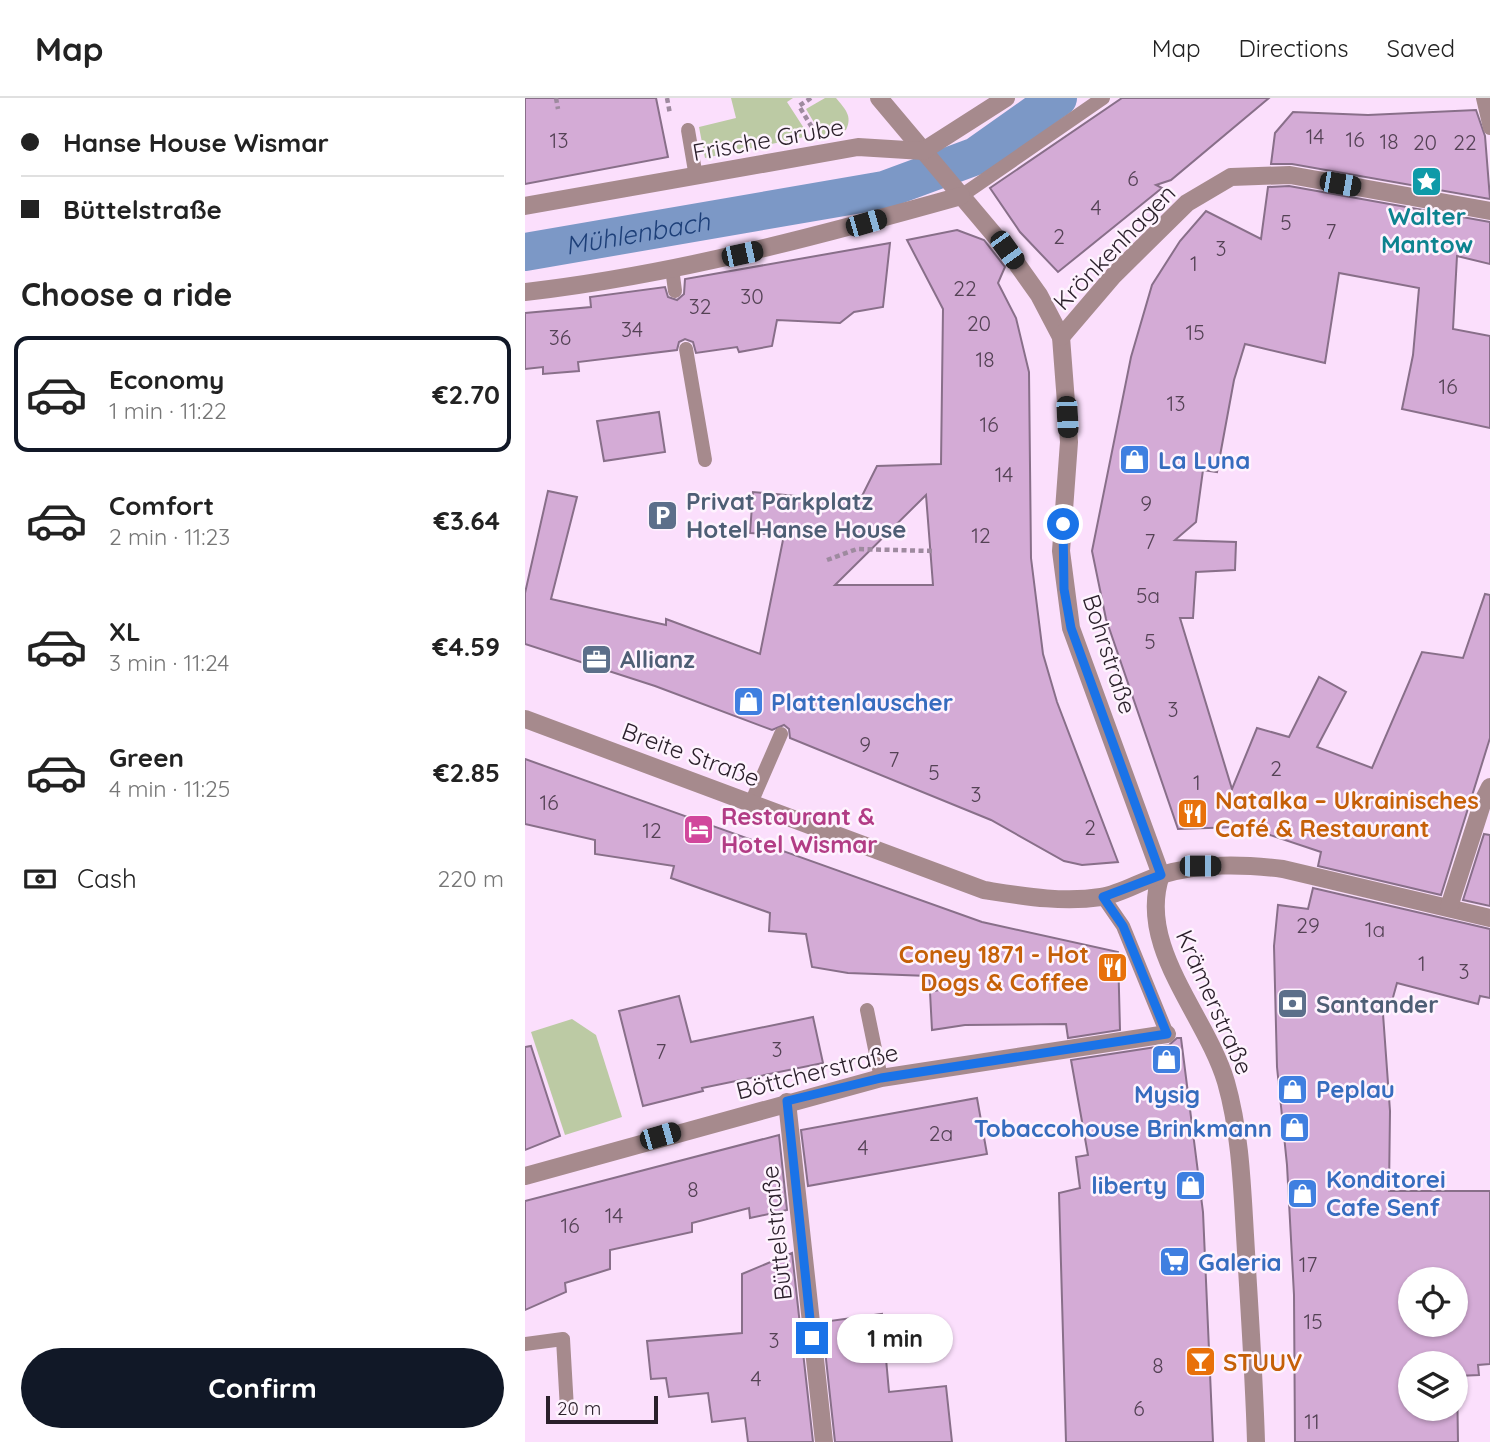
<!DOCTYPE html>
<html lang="en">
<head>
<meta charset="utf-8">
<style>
  body { margin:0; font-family:Quicksand,sans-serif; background:#f2f2f2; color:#222; height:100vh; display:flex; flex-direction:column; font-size:26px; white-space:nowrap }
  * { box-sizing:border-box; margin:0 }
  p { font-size:23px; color:#767676 }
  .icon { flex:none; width:38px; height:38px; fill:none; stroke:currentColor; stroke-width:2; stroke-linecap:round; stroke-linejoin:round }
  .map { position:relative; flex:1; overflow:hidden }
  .side { display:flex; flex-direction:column; background:#fff; width:525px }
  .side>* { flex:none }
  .banner { display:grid; align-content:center; height:154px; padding:0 21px; background:#fff }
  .controls { position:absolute; left:873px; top:1169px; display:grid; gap:14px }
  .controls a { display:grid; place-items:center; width:70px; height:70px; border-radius:50%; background:#fff; box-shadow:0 2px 5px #0004; font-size:35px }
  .scale { position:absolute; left:21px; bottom:18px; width:112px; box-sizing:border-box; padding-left:7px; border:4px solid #2a1f2a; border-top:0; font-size:19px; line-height:24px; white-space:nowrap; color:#2a1f2a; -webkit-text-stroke:5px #fef3fe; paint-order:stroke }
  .end { position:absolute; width:32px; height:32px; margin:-16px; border:9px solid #1a73e8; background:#fff; box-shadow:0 0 0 4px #fff }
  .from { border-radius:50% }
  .bubble { position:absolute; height:49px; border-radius:24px; background:#fff; box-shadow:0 2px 5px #0004; font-size:23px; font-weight:700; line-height:49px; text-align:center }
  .car { position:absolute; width:21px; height:42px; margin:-21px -10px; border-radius:9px; box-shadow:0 0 5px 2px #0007; background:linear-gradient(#222 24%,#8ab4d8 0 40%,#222 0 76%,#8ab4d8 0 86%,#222 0) }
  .banner b { display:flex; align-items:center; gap:24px; height:66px; font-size:26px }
  .banner b+b { border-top:2px solid #e0e0e0 }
  .banner i { width:18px; height:18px; background:#222 }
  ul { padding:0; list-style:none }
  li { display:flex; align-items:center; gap:21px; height:116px; margin:0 14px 10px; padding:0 7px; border:4px solid transparent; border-radius:14px }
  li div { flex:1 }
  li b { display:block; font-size:26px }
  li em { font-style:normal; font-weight:700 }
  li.active { border-color:#111827 }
  li>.icon { width:63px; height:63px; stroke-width:1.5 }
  h2 { padding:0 21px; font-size:32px; line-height:84px }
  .pay { display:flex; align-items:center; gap:18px; height:77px; padding:0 21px; font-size:26px }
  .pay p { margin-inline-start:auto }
  .action { display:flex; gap:14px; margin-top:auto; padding:14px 21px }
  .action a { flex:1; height:80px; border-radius:42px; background:#111827; color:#fff; font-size:28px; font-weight:700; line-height:80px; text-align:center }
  header { display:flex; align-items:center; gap:42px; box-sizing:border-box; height:98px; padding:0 35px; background:#fff; border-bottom:2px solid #e0e0e0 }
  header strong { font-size:33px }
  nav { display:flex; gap:38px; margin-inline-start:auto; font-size:24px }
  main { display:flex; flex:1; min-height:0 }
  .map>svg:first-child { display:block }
  .green { fill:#bccaa4 }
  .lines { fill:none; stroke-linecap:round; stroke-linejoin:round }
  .canal { stroke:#7c98c6; stroke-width:38 }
  .building { fill:#d4abd6; stroke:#886f89; stroke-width:2; fill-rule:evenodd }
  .path { stroke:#9e8a9f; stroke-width:4.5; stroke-dasharray:5 3.5; stroke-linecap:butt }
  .service { stroke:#a68a8d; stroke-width:14 }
  .pedestrian { stroke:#a68a8d; stroke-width:18 }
  .minor { stroke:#a68a8d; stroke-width:18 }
  .route { stroke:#1a73e8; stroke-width:9 }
  .labels { text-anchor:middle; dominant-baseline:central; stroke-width:5; stroke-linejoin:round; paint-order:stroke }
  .number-label { font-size:21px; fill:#544255 }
  .street-label { font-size:24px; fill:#2a1f2a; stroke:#fef3fe }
  .culture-label { font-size:24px; font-weight:bold; fill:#0d838f; stroke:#fef3fe }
  .shop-label { font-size:24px; font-weight:bold; fill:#366cbe; stroke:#fef3fe; text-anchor:start }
  .service-label { font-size:24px; font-weight:bold; fill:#4e5e75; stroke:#fef3fe; text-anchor:start }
  .food-label { font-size:24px; font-weight:bold; fill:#c56008; stroke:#fef3fe; text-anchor:start }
  .hotel-label { font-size:24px; font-weight:bold; fill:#b23c85; stroke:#fef3fe; text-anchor:start }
  .water-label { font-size:26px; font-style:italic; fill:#1d3f78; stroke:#fef3fe }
</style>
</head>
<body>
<header>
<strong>Map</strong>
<nav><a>Map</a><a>Directions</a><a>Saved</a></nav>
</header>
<main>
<section class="side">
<div class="banner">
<b><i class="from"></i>Hanse House Wismar</b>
<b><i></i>Büttelstraße</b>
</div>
<h2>Choose a ride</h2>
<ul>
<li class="active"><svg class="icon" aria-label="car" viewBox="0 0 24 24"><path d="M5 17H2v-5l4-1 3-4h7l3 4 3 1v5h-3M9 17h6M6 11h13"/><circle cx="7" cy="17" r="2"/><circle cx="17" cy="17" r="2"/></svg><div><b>Economy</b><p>1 min · 11:22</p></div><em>€2.70</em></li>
<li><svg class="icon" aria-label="car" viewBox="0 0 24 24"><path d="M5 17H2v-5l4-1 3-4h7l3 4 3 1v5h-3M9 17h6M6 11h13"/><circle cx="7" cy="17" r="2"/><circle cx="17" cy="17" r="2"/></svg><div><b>Comfort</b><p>2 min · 11:23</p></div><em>€3.64</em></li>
<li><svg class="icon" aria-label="car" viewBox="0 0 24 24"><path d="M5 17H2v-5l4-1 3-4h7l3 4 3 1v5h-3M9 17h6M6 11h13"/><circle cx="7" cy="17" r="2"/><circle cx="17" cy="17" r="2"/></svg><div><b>XL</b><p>3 min · 11:24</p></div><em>€4.59</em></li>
<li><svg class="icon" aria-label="car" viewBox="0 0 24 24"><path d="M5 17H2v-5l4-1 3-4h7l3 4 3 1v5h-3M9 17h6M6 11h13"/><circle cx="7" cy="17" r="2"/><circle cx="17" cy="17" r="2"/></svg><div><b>Green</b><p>4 min · 11:25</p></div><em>€2.85</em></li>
</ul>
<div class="pay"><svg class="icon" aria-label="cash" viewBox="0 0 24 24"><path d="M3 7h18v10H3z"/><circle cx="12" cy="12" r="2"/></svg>Cash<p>220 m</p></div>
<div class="action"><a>Confirm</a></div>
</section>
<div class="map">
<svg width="965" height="1344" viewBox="0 0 965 1344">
  <rect width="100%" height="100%" fill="#fbdffc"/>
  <g class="green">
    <polygon points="206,0 268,0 262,4 284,38 180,60 174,29 211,20"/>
    <path d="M 300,0 L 311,0 C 320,11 328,18 321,32 L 297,38 L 281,11 Z"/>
    <polygon points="47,921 71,937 97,1019 40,1037 6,934"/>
  </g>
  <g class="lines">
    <path class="canal" id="s1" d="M 0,154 L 359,92 L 451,58 L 533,0"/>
  </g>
  <g class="building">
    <polygon points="0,0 131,0 143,59 0,86"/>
    <polygon points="597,0 744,0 646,82 631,87 637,90 533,174 495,134 465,90"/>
    <polygon points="951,12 960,38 965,101 767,66 746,66 750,35 768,14 843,17"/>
    <polygon points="764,88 965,124 965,166 932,158 928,231 965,238 965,330 877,311 888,257 894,190 814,175 800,265 720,246 709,282 692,374 678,372 671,424 650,442 711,444 710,472 671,474 668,520 655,520 707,691 732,630 764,639 794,579 821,594 792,649 847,670 897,554 938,560 960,496 965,497 965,640 916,797 793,768 796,754 739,735 714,729 653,731 581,521 567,453 606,259 627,187 655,143 681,113 736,141 743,89"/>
    <path d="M 432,132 L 459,142 L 480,169 L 473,185 L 491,220 L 504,274 L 506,460 L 518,556 L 532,604 L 593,764 L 557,767 L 539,763 L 466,722 L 265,640 L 264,631 L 259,627 L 247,632 L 130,588 L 0,546 L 0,495 L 23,393 L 52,399 L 26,501 L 141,527 L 141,521 L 235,556 L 259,437 L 225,435 L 228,394 L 334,404 L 352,368 L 416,366 L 418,211 L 382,142 ZM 401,397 L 408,487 L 310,487 Z"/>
    <polygon points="365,145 358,209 329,214 315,225 252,222 247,248 214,254 212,249 171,255 168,244 160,241 154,244 152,252 53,264 54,273 18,276 18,269 0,271 0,215 66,209 65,199 140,189 143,199 152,202 159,196 160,181"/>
    <polygon points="134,314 140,354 79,363 72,323"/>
    <polygon points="0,661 457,824 593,854 595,932 543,940 541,926 440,927 407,932 405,894 423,890 405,888 404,878 323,875 287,869 281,836 244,833 245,815 146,780 149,768 70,756 70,742 0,726"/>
    <polygon points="959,736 965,737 965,808 938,802"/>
    <path d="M 788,790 L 965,831 L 965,900 L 955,898 L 953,906 L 872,885 L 867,903 L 857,902 L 865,1013 L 864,1093 L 965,1093 L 965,1266 L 953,1267 L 954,1277 L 932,1278 L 933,1344 L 770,1344 L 769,1197 L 762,1067 L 752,969 L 749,848 L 753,807 L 783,811 ZM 886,1181 L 931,1181 L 931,1227 L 886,1227 ZM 886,1265 L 931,1265 L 931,1311 L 886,1311 Z"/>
    <polygon points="154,898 166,944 288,919 298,965 177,990 178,993 118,1008 94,913"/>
    <polygon points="652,940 656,940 678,1114 688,1344 541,1344 534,1095 555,1090 551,1059 563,1057 546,962 644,947"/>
    <polygon points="6,948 35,1038 0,1052 0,949"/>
    <polygon points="452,1000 462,1056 283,1088 276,1032"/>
    <polygon points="254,1037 262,1112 225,1120 224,1110 167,1125 167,1134 85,1152 85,1171 40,1185 41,1194 0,1212 0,1103"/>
    <polygon points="267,1155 288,1344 223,1344 220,1320 187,1324 183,1295 144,1299 141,1280 126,1281 122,1243 217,1235 217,1176"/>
    <polygon points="357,1216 364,1294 421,1288 427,1344 310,1344 297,1224"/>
  </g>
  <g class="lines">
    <g class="path">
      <polyline points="31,0 33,11"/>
      <polyline points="142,0 145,16"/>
      <polyline points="286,0 274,8 288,31"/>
      <polyline points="302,462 332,451 407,453"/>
    </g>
    <g class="service">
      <polyline points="958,0 965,30"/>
      <polyline points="163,32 171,79"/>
      <polyline points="436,98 578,0"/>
      <polyline points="147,170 150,193"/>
      <polyline points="161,251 180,362"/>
      <polyline points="226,705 256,636"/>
      <polyline points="578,799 598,828 642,936"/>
      <polyline points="342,912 356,980"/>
      <polyline points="0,1246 38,1241 42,1311"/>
    </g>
    <path class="pedestrian" d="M 636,777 C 611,848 681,917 701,984 C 715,1033 717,1086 720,1137 C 724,1206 729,1275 731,1344"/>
    <g class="minor">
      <polyline points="354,0 482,152 514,197 536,239 544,344 536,453 546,530 636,777"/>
      <polyline points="0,108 333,49 398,53 481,0"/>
      <path d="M 0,194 C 148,177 293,138 436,98"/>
      <polyline points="536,239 589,177 662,105 706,79 765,77 965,113"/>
      <path d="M 0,621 L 459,792 C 498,798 537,805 576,799 C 596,796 616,783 636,777 C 676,765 717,766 758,771 L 965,820"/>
      <polyline points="924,809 958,703 965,689"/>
      <polyline points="262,1004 299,1344"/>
      <polyline points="0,1078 356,980 642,936"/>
    </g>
  </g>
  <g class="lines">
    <polyline class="route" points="287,1240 262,1003 356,980 642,936 598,828 578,799 636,777 546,530 539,491 538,426"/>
  </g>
  <defs>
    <symbol id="sight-square" viewBox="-11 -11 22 22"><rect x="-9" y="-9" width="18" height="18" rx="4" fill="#0f9aa8" stroke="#fef3fe"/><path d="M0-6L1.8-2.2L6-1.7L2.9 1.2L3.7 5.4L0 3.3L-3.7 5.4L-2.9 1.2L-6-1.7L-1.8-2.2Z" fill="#fff"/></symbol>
    <symbol id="shop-square" viewBox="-11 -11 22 22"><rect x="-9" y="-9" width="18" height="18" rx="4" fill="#3f7fe0" stroke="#fef3fe"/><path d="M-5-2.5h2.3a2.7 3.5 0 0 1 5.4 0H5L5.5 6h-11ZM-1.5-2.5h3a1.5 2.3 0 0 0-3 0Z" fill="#fff"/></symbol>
    <symbol id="parking-square" viewBox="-11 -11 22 22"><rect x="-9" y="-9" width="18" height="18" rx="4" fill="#5c6f8a" stroke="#fef3fe"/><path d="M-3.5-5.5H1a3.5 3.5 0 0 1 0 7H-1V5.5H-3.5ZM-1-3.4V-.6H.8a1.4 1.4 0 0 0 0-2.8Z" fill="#fff"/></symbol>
    <symbol id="office-square" viewBox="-11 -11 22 22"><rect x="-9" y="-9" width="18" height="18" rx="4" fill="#5c6f8a" stroke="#fef3fe"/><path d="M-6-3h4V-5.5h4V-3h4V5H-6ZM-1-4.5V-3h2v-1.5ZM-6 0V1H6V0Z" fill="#fff"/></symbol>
    <symbol id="restaurant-square" viewBox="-11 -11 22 22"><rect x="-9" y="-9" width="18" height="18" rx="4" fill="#e8710a" stroke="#fef3fe"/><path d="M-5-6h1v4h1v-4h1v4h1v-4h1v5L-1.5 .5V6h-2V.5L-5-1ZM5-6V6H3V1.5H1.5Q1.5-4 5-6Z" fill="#fff"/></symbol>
    <symbol id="hotel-square" viewBox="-11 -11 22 22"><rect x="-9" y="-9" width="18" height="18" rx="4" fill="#d1479c" stroke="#fef3fe"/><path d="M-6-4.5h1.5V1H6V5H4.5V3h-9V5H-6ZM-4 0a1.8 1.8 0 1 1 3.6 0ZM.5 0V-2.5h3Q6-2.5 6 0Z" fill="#fff"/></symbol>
    <symbol id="bank-square" viewBox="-11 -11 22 22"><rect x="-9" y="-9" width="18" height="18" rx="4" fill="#5c6f8a" stroke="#fef3fe"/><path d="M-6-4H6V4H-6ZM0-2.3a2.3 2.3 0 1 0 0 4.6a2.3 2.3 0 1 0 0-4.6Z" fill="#fff"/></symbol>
    <symbol id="supermarket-square" viewBox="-11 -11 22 22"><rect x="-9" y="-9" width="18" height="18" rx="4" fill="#3f7fe0" stroke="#fef3fe"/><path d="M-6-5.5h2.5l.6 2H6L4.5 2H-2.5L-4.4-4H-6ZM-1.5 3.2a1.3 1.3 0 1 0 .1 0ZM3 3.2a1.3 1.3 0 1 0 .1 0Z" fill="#fff"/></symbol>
    <symbol id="bar-square" viewBox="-11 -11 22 22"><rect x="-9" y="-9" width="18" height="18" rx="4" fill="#e8710a" stroke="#fef3fe"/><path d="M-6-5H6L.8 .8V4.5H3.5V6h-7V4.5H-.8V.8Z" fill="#fff"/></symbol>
  </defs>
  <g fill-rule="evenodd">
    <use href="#sight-square" x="884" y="66" width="35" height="35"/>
    <use href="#shop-square" x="592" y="344" width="35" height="35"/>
    <use href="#parking-square" x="120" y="400" width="35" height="35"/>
    <use href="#office-square" x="54" y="544" width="35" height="35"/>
    <use href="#shop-square" x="206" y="586" width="35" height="35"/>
    <use href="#restaurant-square" x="650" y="698" width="35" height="35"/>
    <use href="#hotel-square" x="156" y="714" width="35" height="35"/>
    <use href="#restaurant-square" x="570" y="852" width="35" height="35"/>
    <use href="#bank-square" x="750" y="888" width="35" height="35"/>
    <use href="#shop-square" x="624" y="944" width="35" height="35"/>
    <use href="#shop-square" x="750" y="974" width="35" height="35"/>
    <use href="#shop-square" x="752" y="1012" width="35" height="35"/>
    <use href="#shop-square" x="648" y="1070" width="35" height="35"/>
    <use href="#shop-square" x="760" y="1078" width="35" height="35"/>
    <use href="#supermarket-square" x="632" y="1146" width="35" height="35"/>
    <use href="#bar-square" x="658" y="1246" width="35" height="35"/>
  </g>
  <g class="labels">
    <g class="number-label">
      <text x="790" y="38">14</text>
      <text x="830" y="41">16</text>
      <text x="34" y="42">13</text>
      <text x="864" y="43">18</text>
      <text x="900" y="44">20</text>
      <text x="940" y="44">22</text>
      <text x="608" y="80">6</text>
      <text x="571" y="109">4</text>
      <text x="761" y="124">5</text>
      <text x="806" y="133">7</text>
      <text x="534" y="138">2</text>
      <text x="696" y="150">3</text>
      <text x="669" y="165">1</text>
      <text x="440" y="190">22</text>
      <text x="227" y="198">30</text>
      <text x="175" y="208">32</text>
      <text x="454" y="225">20</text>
      <text x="107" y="231">34</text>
      <text x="670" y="234">15</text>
      <text x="35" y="239">36</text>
      <text x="460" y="261">18</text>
      <text x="923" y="288">16</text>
      <text x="651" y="305">13</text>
      <text x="464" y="326">16</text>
      <text x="479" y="376">14</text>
      <text x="621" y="405">9</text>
      <text x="456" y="437">12</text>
      <text x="625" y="443">7</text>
      <text x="623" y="497">5a</text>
      <text x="625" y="543">5</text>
      <text x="648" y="611">3</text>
      <text x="340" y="646">9</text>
      <text x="369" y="661">7</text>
      <text x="751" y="670">2</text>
      <text x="409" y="674">5</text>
      <text x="672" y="684">1</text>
      <text x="451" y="696">3</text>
      <text x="24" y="704">16</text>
      <text x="565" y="729">2</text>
      <text x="127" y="732">12</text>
      <text x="783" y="827">29</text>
      <text x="850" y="831">1a</text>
      <text x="897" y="865">1</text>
      <text x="939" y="873">3</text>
      <text x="252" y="951">3</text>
      <text x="136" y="953">7</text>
      <text x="416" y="1035">2a</text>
      <text x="338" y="1049">4</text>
      <text x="168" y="1091">8</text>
      <text x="89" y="1117">14</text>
      <text x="45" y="1127">16</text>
      <text x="783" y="1166">17</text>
      <text x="788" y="1223">15</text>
      <text x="249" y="1242">3</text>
      <text x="633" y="1267">8</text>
      <text x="231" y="1280">4</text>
      <text x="614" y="1310">6</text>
      <text x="787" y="1323">11</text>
    </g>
    <g class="street-label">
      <text transform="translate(243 41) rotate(-10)">Frische Grube</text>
      <text transform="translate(589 149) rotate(-46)">Krönkenhagen</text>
      <text transform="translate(585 556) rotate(72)">Bohrstraße</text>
      <text transform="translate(166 656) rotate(20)">Breite Straße</text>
      <text transform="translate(690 904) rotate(66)">Krämerstraße</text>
      <text transform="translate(292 973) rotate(-14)">Böttcherstraße</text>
      <text transform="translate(251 1135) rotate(-96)">Büttelstraße</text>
    </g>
    <g class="culture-label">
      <text x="902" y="118">Walter<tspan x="902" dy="28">Mantow</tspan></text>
    </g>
    <g class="shop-label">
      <text x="633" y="362">La Luna</text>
      <text x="246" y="604">Plattenlauscher</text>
      <text x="791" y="991">Peplau</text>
      <text x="642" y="996" text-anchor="middle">Mysig</text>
      <text x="747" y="1030" text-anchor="end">Tobaccohouse Brinkmann</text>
      <text x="801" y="1081">Konditorei<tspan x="801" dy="28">Cafe Senf</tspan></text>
      <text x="642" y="1087" text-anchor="end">liberty</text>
      <text x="673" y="1164">Galeria</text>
    </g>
    <g class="service-label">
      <text x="161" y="403">Privat Parkplatz<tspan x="161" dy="28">Hotel Hanse House</tspan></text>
      <text x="95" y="561">Allianz</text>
      <text x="791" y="906">Santander</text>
    </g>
    <g class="food-label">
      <text x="690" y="702">Natalka – Ukrainisches<tspan x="690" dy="28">Café &amp; Restaurant</tspan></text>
      <text x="564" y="856" text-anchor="end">Coney 1871 - Hot<tspan x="564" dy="28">Dogs &amp; Coffee</tspan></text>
      <text x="698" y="1264">STUUV</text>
    </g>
    <g class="hotel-label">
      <text x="196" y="718">Restaurant &amp;<tspan x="196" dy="28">Hotel Wismar</tspan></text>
    </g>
    <g class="water-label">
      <text stroke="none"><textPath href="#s1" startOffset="114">Mühlenbach</textPath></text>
    </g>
  </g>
</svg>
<div class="controls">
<a><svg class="icon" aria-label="locate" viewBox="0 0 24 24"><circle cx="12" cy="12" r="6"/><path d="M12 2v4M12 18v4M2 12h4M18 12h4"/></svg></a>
<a><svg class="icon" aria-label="layers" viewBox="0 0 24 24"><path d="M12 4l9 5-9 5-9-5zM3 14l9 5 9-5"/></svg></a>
</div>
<div class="scale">20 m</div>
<i class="end from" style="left:538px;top:426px"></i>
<i class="end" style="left:287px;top:1240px"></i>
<div class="bubble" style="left:312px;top:1216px;width:116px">1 min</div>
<i class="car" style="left:815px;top:86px;rotate:100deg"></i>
<i class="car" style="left:341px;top:125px;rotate:74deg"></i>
<i class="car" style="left:482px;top:152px;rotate:144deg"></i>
<i class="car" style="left:217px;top:156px;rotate:78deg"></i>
<i class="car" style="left:542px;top:319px;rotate:177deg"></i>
<i class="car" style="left:675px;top:768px;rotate:90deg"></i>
<i class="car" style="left:135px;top:1038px;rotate:74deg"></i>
</div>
</main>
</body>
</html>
